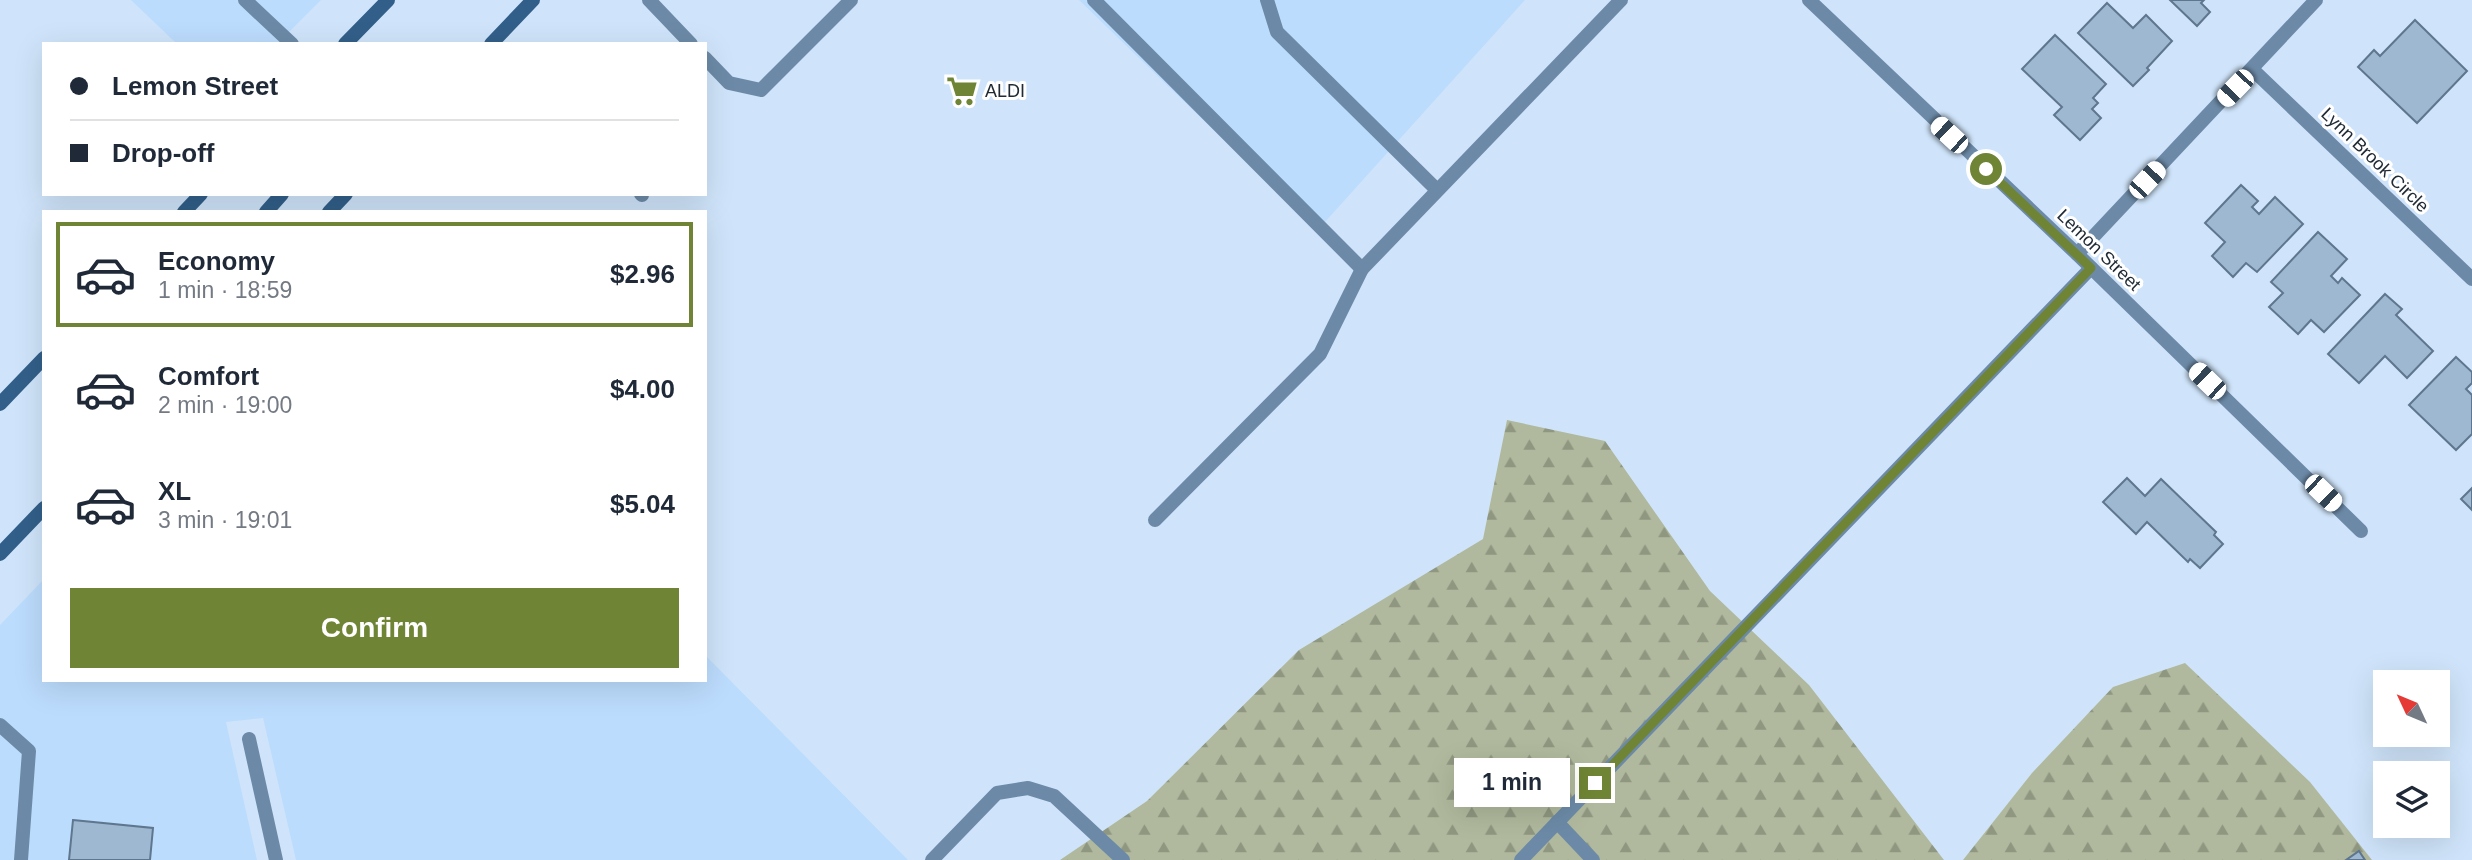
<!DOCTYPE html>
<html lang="en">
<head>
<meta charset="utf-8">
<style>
  body { margin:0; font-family:Arial,sans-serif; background:#f6f6f7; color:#1f2937; height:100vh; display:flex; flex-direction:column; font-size:26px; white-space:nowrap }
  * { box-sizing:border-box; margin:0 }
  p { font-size:23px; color:#747a83 }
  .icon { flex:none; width:38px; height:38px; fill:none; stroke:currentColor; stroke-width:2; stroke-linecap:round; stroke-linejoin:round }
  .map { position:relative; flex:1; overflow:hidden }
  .drawer { position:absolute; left:42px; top:210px; width:665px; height:472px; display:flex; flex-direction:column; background:#fff; border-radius:0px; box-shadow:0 7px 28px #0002 }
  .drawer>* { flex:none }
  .top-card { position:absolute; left:42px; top:42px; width:665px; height:154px; border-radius:0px; box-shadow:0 7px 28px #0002; display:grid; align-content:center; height:154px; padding:0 28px; background:#fff }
  .needle { width:46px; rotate:314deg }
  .tools { position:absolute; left:2373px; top:670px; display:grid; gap:14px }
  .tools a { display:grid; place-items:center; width:77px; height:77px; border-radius:0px; background:#fff; box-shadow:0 7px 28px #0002; font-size:35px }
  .end { position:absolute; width:32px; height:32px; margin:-16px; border:9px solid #6f8434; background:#fff; box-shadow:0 0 0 4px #fff }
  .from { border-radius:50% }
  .bubble { position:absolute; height:49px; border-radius:0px; background:#fff; box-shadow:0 7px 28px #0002; font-size:23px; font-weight:600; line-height:49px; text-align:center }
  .car { position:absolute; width:21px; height:42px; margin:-21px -10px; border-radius:9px; box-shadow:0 0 5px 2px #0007; background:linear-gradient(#fff 24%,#345 0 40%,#fff 0 76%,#345 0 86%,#fff 0) }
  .top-card b { display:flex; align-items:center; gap:24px; height:66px; font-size:26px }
  .top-card b+b { border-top:2px solid #e0e1e3 }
  .top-card i { width:18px; height:18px; background:#1f2937 }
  ul { padding:12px 0 0; list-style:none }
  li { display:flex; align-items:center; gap:21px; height:105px; margin:0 14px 10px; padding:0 14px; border:4px solid transparent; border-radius:0px }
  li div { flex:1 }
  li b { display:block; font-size:26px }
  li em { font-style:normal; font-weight:600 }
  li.selected { border-color:#6f8434 }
  li>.icon { width:63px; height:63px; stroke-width:1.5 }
  .cta { display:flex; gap:14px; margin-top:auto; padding:14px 28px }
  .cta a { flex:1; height:80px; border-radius:0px; background:#6f8434; color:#fff; font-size:28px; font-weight:600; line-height:80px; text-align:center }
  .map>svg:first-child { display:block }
  .built { fill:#bcdcfd }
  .forest { fill:url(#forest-firs) }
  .building { fill:#9eb8d2; stroke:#5e768e; stroke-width:2 }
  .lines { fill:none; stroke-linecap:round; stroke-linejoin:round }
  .service { stroke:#6c8aa7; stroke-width:14 }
  .minor { stroke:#6c8aa7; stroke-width:14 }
  .secondary { stroke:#325f89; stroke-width:14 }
  .route { stroke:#6f8434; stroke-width:9 }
  .labels { text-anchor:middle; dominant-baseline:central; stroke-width:6; stroke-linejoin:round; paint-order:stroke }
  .poi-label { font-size:18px; fill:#212b35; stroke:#fff; text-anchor:start }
  .street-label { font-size:18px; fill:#212b35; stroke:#fff }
</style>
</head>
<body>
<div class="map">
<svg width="2472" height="860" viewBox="0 0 2472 860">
  <defs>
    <pattern id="forest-firs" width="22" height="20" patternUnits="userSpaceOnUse" patternTransform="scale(1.75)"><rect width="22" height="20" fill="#b0b99d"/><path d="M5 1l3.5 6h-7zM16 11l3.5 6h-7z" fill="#8f9781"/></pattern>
  </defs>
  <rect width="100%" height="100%" fill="#cfe4fa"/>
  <g class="built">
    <polygon points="131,0 321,0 277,44 177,44"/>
    <polygon points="1079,0 1525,0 1316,232 1286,200"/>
    <polygon points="44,579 44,681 705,681 705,655 908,860 296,860 263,718 226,722 257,860 0,860 0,625"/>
  </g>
  <g class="forest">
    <polygon points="1507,420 1605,441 1710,591 1809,685 1944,860 1060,860 1147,801 1299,650 1483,539"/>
    <polygon points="2185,663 2310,782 2372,860 1963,860 2032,773 2113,687"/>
  </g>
  <g class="building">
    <polygon points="2170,0 2204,0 2201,3 2210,12 2197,26"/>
    <polygon points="2107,3 2133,28 2146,15 2172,41 2147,68 2149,70 2133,86 2078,33"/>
    <polygon points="2415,20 2467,71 2417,123 2358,67 2374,50 2380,56"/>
    <polygon points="2055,35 2106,84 2093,98 2098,103 2092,109 2101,118 2080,140 2054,115 2062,107 2022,69"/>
    <polygon points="2241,185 2258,201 2252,207 2259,214 2275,197 2303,224 2257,272 2246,263 2233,277 2212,256 2225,242 2205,223"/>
    <polygon points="2318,232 2347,259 2331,276 2338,283 2342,278 2360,295 2324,332 2311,320 2298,334 2269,307 2283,293 2271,282"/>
    <polygon points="2385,294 2402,309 2396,315 2433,351 2407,378 2385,356 2359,383 2328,354"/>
    <polygon points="2456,357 2472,372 2472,383 2466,389 2472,395 2472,434 2456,450 2409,405"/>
    <polygon points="2127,478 2145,496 2161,479 2216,532 2214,535 2223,544 2200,568 2190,559 2188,562 2147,522 2136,534 2103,502"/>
    <polygon points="2472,488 2472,510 2461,499"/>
    <polygon points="73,820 153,828 150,860 69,860"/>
    <polygon points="2359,851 2365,860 2346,860"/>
  </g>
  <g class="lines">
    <g class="service">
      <polyline points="649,0 691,44"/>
      <polyline points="1094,0 1362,269"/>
      <polyline points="1267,0 1277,32 1437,190"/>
      <polyline points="705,58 729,83 761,90 851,0"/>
      <polyline points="641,194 642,195"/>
      <polyline points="1155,520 1320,354 1362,269 1621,0"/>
      <polyline points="0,725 29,751 21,860"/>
      <polyline points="1557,822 1593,860"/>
      <polyline points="932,860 997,793 1028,788 1054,796 1123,860"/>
      <polyline points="1521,860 2091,268"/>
    </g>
    <g class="minor">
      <polyline points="245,0 292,44"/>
      <polyline points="1809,0 2077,254 2361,531"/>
      <polyline points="2252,69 2472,279"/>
      <polyline points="2077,254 2316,0"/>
      <polyline points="249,739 276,860"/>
    </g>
    <g class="secondary">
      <polyline points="345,44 388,0"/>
      <polyline points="491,44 533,0"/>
      <polyline points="184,212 201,194"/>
      <polyline points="266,212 282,194"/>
      <polyline points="329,212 346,194"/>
      <polyline points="0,404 44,358"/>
      <polyline points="0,554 44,508"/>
    </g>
  </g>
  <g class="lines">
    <polyline class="route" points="1595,783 2091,268 1986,169"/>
  </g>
  <defs>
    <symbol id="supermarket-bare" viewBox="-9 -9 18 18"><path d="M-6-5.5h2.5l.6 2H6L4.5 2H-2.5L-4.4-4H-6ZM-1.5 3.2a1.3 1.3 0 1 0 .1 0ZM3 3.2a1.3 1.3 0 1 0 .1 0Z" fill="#6f8434" stroke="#fff" stroke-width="2.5" paint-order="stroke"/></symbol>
  </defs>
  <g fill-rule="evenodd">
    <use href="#supermarket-bare" x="940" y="69" width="44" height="44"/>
  </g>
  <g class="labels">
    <g class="poi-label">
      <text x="985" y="91">ALDI</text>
    </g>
    <g class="street-label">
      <text transform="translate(2375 160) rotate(44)">Lynn Brook Circle</text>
      <text transform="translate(2099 250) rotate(44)">Lemon Street</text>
    </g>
  </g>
</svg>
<div class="tools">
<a><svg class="needle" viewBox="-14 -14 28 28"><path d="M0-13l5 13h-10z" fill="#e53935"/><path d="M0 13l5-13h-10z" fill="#747a83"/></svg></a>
<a><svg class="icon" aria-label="layers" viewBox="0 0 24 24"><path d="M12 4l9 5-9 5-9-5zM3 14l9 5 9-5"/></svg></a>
</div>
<i class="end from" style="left:1986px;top:169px"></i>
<i class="end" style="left:1595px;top:783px"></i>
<div class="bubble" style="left:1454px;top:758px;width:116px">1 min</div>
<i class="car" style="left:2235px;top:88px;rotate:224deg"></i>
<i class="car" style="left:1949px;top:135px;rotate:313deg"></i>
<i class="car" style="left:2147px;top:180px;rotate:43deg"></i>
<i class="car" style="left:2207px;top:381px;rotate:314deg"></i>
<i class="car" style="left:2323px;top:493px;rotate:134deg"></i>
<div class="top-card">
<b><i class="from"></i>Lemon Street</b>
<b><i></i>Drop-off</b>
</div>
<section class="drawer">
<ul>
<li class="selected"><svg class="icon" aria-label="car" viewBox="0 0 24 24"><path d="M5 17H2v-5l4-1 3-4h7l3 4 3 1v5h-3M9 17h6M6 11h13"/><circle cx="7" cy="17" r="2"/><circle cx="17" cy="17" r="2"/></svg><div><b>Economy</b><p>1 min · 18:59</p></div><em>$2.96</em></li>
<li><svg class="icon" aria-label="car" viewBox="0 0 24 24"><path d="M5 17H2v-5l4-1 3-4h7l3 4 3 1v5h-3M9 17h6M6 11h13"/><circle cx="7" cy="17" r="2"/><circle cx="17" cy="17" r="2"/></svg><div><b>Comfort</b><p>2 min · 19:00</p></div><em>$4.00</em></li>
<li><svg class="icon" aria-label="car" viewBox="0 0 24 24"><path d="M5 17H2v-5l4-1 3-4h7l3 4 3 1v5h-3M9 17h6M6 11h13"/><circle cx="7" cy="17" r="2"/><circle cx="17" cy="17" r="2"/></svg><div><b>XL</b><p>3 min · 19:01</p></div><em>$5.04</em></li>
</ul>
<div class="cta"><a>Confirm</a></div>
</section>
</div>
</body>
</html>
